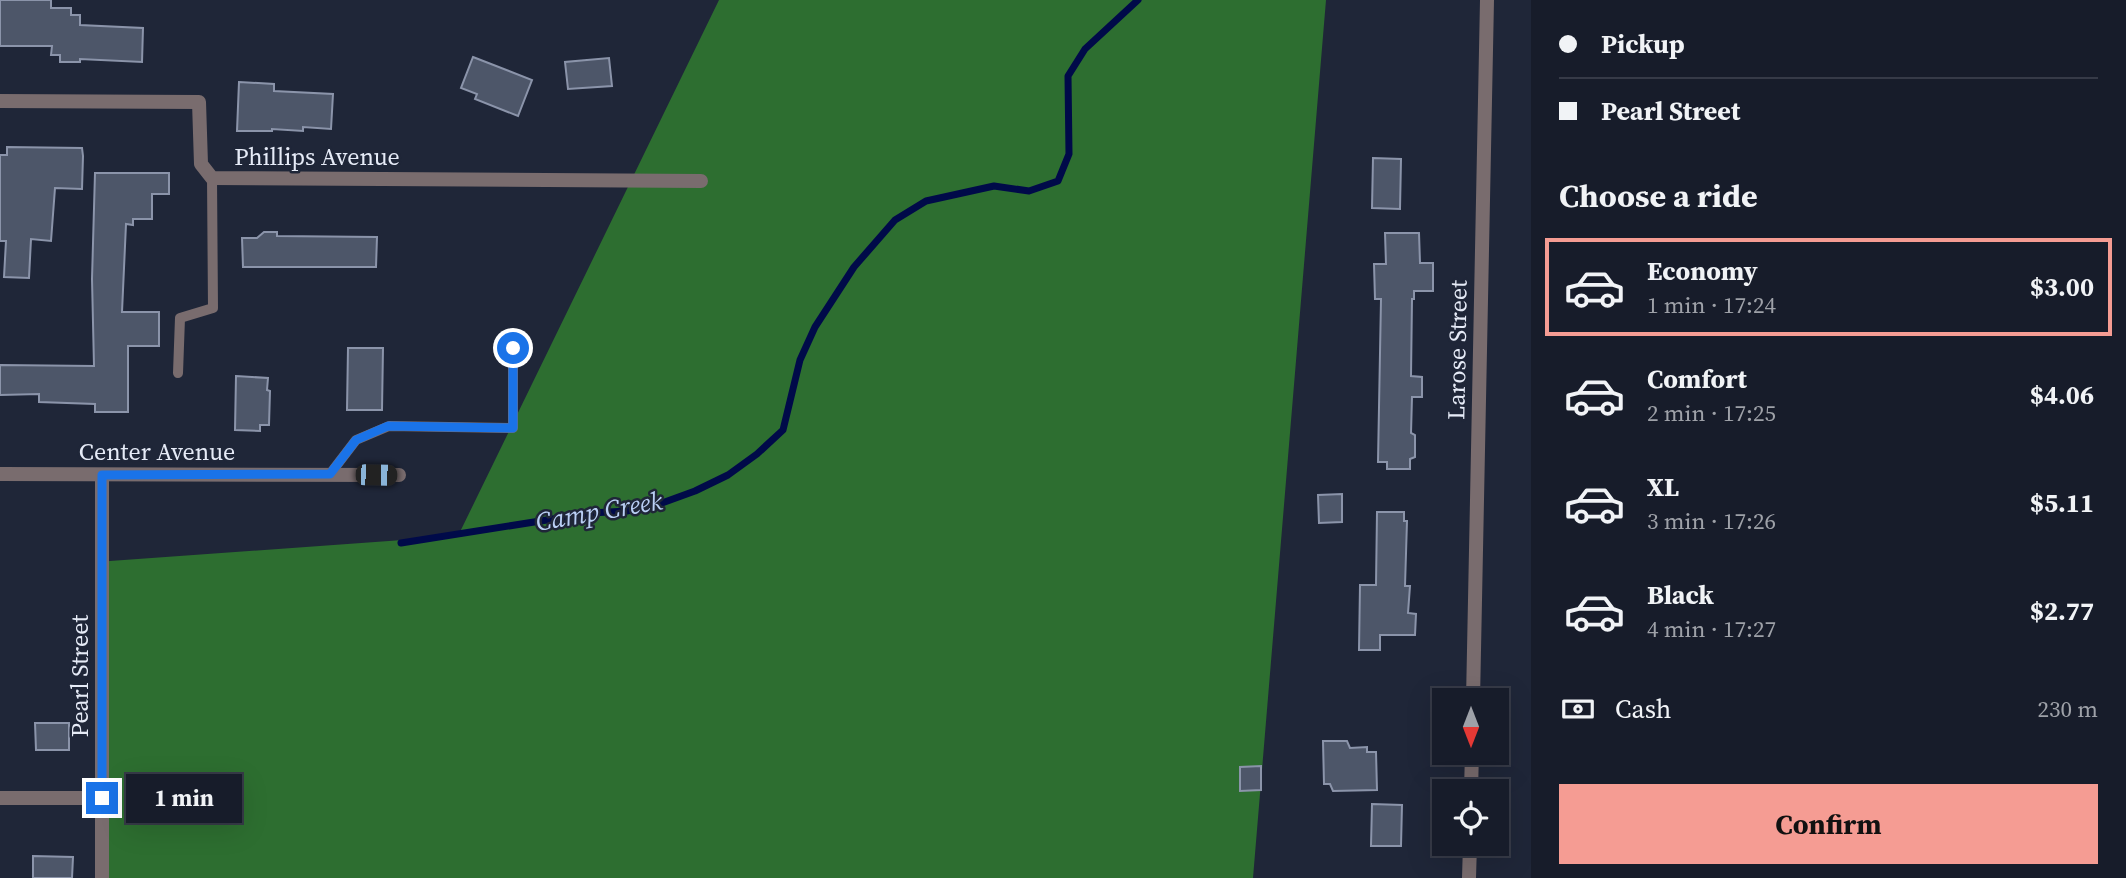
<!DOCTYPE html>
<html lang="en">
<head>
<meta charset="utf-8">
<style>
  body { margin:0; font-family:"Source Serif 4",serif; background:#242936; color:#f1f3f6; height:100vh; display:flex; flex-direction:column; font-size:26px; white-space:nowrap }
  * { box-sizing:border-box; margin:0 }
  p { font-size:23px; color:#9ea1a8 }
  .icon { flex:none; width:38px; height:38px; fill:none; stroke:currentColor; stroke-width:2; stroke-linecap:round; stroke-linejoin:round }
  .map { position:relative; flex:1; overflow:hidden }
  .side { display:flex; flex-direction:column; background:#171c2a; width:595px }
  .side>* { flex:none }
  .hud { display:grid; align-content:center; height:154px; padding:0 28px; background:#171c2a }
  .needle { width:46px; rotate:180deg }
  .buttons { position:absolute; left:1432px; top:688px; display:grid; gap:14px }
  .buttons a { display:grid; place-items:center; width:77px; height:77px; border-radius:0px; background:#171c2a; box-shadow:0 7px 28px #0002,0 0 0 2px #363a47; font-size:35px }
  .end { position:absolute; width:32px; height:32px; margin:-16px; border:9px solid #1a73e8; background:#fff; box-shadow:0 0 0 4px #fff }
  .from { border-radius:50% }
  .bubble { position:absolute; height:49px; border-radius:0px; background:#171c2a; box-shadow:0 7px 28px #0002,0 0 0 2px #363a47; font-size:23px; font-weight:700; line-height:49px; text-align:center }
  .car { position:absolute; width:21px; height:42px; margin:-21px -10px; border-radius:9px; box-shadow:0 0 5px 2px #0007; background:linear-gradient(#222 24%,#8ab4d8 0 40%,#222 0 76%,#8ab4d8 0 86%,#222 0) }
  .hud b { display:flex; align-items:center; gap:24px; height:66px; font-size:26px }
  .hud b+b { border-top:2px solid #363a47 }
  .hud i { width:18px; height:18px; background:#f1f3f6 }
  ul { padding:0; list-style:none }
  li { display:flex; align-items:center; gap:21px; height:98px; margin:0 14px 10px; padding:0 14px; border:4px solid transparent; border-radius:0px }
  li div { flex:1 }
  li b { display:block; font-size:26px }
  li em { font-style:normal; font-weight:700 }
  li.selected { border-color:#f59c93 }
  li>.icon { width:63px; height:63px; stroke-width:1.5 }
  h2 { padding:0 28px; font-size:32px; line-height:84px }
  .pay { display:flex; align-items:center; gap:18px; height:77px; padding:0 28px; font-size:26px }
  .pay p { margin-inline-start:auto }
  .primary-button { display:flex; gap:14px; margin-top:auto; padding:14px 28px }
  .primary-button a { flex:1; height:80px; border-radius:0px; background:#f59c93; color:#111; font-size:28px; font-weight:700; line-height:80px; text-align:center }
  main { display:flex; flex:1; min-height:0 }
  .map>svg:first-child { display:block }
  .forest { fill:#2d6e30 }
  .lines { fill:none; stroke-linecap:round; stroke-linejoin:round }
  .stream { stroke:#000a49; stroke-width:7 }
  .building { fill:#4d5669; stroke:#8b94aa; stroke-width:2 }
  .service { stroke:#796c6e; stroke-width:10 }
  .minor { stroke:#796c6e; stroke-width:14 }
  .route { stroke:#1a73e8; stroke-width:9 }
  .labels { text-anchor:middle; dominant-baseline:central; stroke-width:5; stroke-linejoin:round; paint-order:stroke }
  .street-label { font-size:24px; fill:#e6ebf7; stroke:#1f2638 }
  .water-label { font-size:26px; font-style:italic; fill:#bacff5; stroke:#1f2638 }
</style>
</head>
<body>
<main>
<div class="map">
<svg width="1531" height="878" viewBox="0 0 1531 878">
  <rect width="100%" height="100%" fill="#1f2638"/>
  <polygon class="forest" points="719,0 1326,0 1253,878 96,878 96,562 458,536"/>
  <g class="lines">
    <polyline class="stream" points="401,543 591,513 627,511 662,503 695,491 728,475 757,454 783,430 800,360 815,327 854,267 895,220 926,201 994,186 1029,191 1058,181 1069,154 1068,76 1085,49 1138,0"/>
  </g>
  <g class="building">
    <polygon points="0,0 51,0 51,8 71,8 71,15 80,15 80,25 143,28 142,62 80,59 80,62 60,62 60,55 51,55 52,46 0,46"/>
    <polygon points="473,57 532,80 518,116 475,99 477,94 461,88"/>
    <polygon points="609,58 612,86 568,89 565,62"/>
    <polygon points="239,82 274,84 274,91 333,94 331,129 303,127 303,131 272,129 272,131 237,131"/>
    <polygon points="7,147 82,148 83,156 82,189 55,188 51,241 31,239 29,278 4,277 6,241 0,241 0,155 7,155"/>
    <polygon points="1373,158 1401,159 1400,209 1372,208"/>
    <polygon points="95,173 169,173 169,194 152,194 152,219 133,219 133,225 126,224 122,312 159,312 159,346 128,346 128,412 95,412 95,404 39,402 39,394 0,395 0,365 94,366 92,279"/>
    <polygon points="264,232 277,232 277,236 377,237 376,267 243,267 242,238 257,238"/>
    <polygon points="1385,233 1419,233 1420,263 1433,263 1433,291 1414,291 1414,299 1412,299 1411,376 1422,377 1422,397 1412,397 1411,433 1415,435 1415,457 1410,459 1410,469 1387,469 1387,462 1378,462 1381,299 1375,299 1374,264 1386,264"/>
    <polygon points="348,348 383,348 382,410 347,410"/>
    <polygon points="236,376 268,378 267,390 270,391 269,425 260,425 260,431 235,430"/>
    <polygon points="1342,494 1342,522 1319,523 1318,495"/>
    <polygon points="1377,512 1404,512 1404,521 1407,521 1405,586 1410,586 1408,613 1416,614 1415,635 1380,635 1380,650 1359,650 1360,585 1376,585"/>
    <polygon points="35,723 69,723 69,750 36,750"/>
    <polygon points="1323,741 1347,741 1350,748 1367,747 1367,752 1376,752 1377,790 1333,791 1330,784 1324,784"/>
    <polygon points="1261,766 1261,790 1240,791 1240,767"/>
    <polygon points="1372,804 1402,805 1401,846 1371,846"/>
    <polygon points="33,856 73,857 72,878 33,878"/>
  </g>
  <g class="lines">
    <g class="service">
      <polyline points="178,373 180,318 213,308 212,178"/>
      <polyline points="330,474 356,440 389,426 513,428 513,348"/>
    </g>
    <g class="minor">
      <polyline points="0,101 199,102 201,164 212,178 701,181"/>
      <polyline points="0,474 399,475"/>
      <polyline points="1473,700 1487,0"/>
      <polyline points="1471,791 1472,752"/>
      <polyline points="0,798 102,798"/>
      <polyline points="102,878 102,475"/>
      <polyline points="1469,878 1470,844"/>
    </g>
  </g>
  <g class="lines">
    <polyline class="route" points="102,798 102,475 330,474 356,440 388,426 513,428 513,348"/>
  </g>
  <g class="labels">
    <g class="street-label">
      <text x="317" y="156">Phillips Avenue</text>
      <text transform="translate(1457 350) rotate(-89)">Larose Street</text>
      <text x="157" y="451">Center Avenue</text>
      <text transform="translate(79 676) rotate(-90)">Pearl Street</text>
    </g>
    <g class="water-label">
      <text transform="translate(599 511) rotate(-10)">Camp Creek</text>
    </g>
  </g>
</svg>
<div class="buttons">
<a><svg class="needle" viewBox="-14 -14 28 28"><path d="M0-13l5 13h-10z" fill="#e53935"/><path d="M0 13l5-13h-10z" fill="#9ea1a8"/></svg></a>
<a><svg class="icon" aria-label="locate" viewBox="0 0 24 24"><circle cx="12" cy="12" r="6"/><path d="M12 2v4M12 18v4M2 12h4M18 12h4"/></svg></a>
</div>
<i class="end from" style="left:513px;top:348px"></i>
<i class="end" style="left:102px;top:798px"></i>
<div class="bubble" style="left:126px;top:774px;width:116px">1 min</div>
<i class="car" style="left:376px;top:475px;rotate:91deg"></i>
</div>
<section class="side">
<div class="hud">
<b><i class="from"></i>Pickup</b>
<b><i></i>Pearl Street</b>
</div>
<h2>Choose a ride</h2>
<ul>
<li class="selected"><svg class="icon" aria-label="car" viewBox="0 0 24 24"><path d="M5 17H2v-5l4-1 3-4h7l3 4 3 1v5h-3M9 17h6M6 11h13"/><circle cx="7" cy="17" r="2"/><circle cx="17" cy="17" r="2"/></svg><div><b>Economy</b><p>1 min · 17:24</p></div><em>$3.00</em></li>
<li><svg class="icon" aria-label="car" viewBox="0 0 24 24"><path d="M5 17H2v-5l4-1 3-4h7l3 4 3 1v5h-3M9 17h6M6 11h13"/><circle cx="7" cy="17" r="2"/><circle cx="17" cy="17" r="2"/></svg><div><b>Comfort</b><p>2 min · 17:25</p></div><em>$4.06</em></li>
<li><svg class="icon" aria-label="car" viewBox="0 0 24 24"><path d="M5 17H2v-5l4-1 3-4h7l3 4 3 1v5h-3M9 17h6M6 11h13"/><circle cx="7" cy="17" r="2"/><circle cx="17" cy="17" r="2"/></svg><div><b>XL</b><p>3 min · 17:26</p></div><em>$5.11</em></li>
<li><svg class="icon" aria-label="car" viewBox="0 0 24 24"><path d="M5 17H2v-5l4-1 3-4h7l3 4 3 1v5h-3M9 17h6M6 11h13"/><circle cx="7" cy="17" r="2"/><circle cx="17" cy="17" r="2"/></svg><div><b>Black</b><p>4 min · 17:27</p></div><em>$2.77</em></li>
</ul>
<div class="pay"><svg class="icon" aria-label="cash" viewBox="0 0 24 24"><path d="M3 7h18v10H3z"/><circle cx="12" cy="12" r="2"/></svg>Cash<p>230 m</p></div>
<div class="primary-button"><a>Confirm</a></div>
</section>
</main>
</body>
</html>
